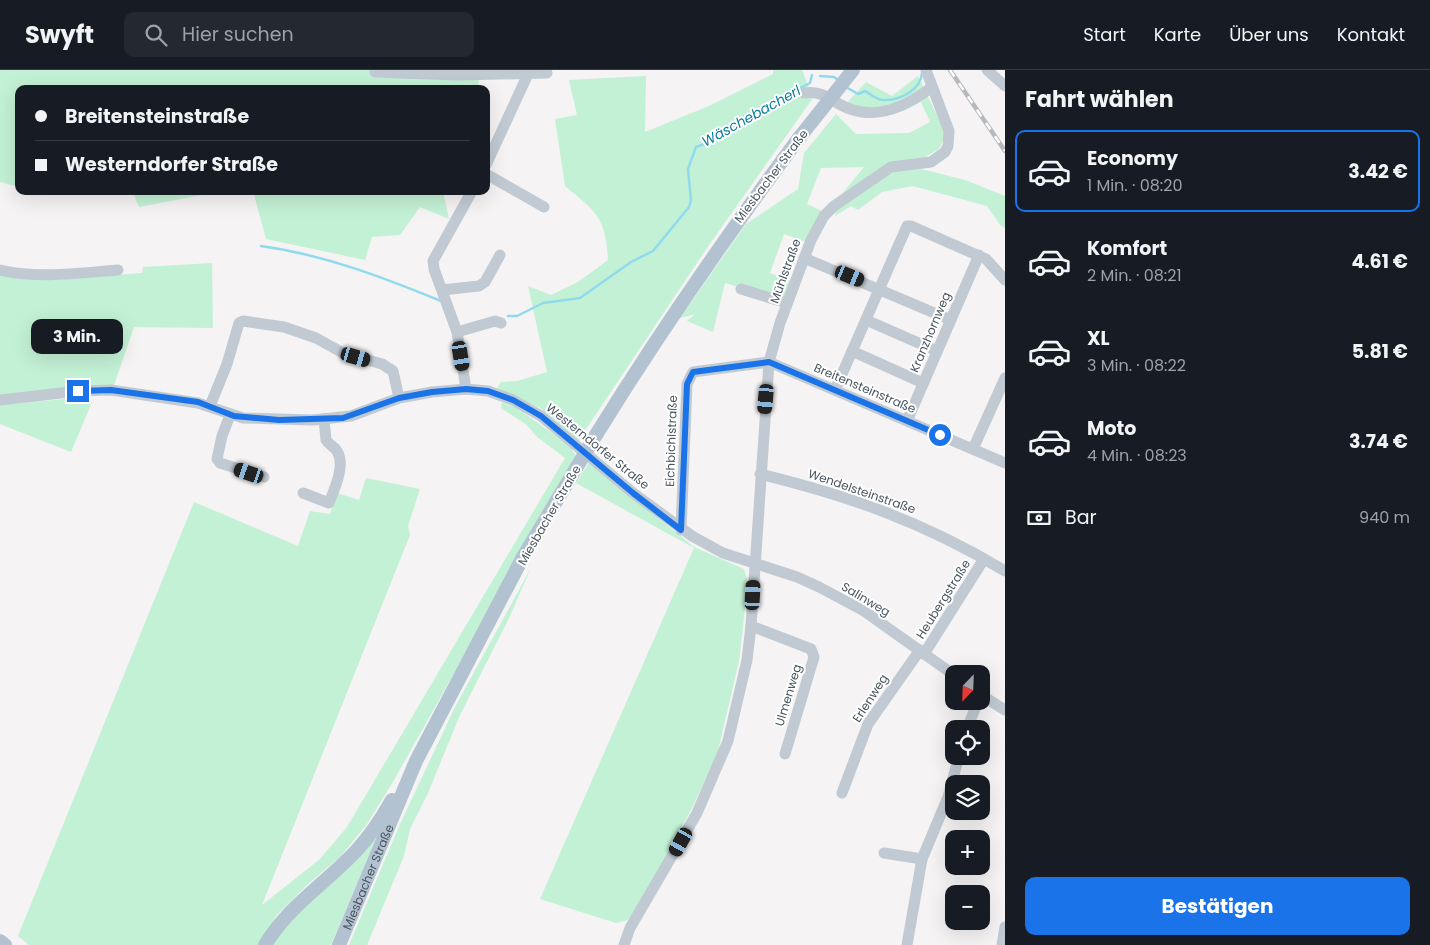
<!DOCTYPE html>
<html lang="de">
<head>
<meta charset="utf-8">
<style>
  body { margin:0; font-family:Poppins,sans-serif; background:#242831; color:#f1f3f6; height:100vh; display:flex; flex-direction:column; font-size:19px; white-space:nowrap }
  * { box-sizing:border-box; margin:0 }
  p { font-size:16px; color:#9ea1a6 }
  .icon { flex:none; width:28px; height:28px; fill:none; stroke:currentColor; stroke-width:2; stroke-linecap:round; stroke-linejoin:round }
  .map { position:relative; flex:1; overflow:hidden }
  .details { display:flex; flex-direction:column; background:#171b24; width:425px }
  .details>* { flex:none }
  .hud { position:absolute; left:15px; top:15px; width:475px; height:110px; border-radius:10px; box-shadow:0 5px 20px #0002; display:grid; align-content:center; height:110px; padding:0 20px; background:#171b24 }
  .needle { width:32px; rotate:203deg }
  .tools { position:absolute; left:945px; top:595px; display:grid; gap:10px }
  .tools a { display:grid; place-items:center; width:45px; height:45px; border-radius:10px; background:#171b24; box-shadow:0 5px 20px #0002; font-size:25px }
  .end { position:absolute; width:22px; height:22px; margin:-11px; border:6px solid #1a73e8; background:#fff; box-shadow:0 0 0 2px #fff }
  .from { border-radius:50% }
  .bubble { position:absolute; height:35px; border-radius:10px; background:#171b24; box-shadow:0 5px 20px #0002; font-size:16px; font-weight:700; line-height:35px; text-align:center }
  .car { position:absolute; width:15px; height:30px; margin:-15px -8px; border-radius:6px; box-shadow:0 0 4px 1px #0007; background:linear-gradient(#222 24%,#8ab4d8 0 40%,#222 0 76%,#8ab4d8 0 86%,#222 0) }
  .hud b { display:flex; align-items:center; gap:18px; height:48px; font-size:19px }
  .hud b+b { border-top:1px solid #363941 }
  .hud i { width:12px; height:12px; background:#f1f3f6 }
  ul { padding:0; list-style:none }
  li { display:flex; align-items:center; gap:15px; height:82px; margin:0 10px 8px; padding:0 10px; border:2px solid transparent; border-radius:10px }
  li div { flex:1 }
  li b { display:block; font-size:19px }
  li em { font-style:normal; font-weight:700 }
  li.selected { border-color:#1a73e8 }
  li>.icon { width:45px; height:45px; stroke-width:1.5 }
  h2 { padding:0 20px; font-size:22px; line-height:60px }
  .pay { display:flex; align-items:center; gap:12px; height:55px; padding:0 20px; font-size:19px }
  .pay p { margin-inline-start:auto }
  .cta { display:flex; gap:10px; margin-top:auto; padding:10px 20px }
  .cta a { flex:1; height:58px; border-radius:10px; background:#1a73e8; color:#fff; font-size:20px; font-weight:700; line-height:58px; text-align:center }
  header { display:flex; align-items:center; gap:30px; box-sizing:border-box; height:70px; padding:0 25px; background:#171b24; border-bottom:1px solid #363941 }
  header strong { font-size:24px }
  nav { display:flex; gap:28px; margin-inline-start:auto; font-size:18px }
  .search { width:350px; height:45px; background:#242831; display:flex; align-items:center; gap:12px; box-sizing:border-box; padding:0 18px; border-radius:10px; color:#9ea1a6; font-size:19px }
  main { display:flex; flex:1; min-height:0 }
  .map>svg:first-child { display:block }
  .green { fill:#c3f1d5 }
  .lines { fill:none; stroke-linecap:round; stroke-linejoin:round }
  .stream { stroke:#90daee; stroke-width:2.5 }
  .minor { stroke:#c1cad2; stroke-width:11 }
  .major { stroke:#b3c2d1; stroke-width:14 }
  .rail-casing { stroke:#b5b8bd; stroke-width:4.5 }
  .rail { stroke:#fff; stroke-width:2.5; stroke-dasharray:8; stroke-linecap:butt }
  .major-bridge { stroke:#b3c2d1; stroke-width:14 }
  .route { stroke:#1a73e8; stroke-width:6 }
  .labels { text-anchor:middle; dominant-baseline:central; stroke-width:4; stroke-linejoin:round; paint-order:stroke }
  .street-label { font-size:12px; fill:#4a5661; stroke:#fff }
  .water-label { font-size:14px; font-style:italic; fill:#0c7c9b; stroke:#fff }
</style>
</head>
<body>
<header>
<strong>Swyft</strong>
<div class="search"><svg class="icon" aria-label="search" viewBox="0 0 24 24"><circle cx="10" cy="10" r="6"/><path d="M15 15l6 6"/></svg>Hier suchen</div>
<nav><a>Start</a><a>Karte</a><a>Über uns</a><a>Kontakt</a></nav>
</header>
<main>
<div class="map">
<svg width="1005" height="875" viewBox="0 0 1005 875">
  <rect width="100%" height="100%" fill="#f5f3f3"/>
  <g class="green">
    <polygon points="0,0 378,0 479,6 478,19 19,19 19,117 0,112"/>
    <path d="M 773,0 L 802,0 L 813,28 L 709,175 L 572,380 L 576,386 L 394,710 L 367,754 L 341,786 L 308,814 L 277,845 L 258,875 L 29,875 L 18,866 L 194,432 L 298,476 L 310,441 L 330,444 L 337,423 L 359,430 L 366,408 L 420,419 L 408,456 L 410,465 L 262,835 L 320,789 L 347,757 L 565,388 L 536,366 L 527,355 L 501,338 L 502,332 L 517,338 L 559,368 L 565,360 L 540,338 L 497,318 L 501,312 L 517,311 L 547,302 L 528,216 L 551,225 L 578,212 L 608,190 C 606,147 596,142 565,116 L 555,49 L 577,45 L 569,10 L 646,6 L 645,62 L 709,36 L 773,4 Z"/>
    <polygon points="918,6 946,64 939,79 909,96 965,110 1005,126 1005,158 1000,155 987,136 913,116 882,122 858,140 851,136 835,146 838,129 864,97 821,98 807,134 822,141 806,172 784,164 770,203 791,211 784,231 725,213 713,262 687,251 695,244 680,248 746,154 798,119 804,83 836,44 856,64 909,63 930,52 920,30 870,40 847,33 866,12 892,26"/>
    <polygon points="132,121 223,121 139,137"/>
    <polygon points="253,121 443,121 449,149 420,137 400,165 372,167 365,190 266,169"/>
    <polygon points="212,193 213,258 134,257 113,318 0,325 0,203 64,209 142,203 143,197"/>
    <polygon points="86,327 92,332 71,382 0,354 0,335"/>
    <polygon points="589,393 694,477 744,499 748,513 739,591 717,685 691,740 644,827 628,850 616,853 540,829 694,478 576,413"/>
    <polygon points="531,498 509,548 460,645 428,723 410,759 404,786 367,875 349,875 400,754 455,637"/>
    <polygon points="380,759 331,875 271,875 277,863"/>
  </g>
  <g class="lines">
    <g class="stream">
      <polyline points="820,6 834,7 838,10"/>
      <path d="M 846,17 L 858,24 L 865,21 C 870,24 877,30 883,30 C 899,31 921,20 922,3"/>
      <path d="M 261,176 C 325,185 382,207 441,231"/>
      <polyline points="508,246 517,246 543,233 580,228 631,192 653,181 689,137 691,130 688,99 696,77 710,72 716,65 730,59 746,45 810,13 812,5"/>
    </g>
    <g class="minor">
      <polyline points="987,0 1005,16"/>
      <polyline points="375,2 458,5 547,3"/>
      <path d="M 804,23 C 820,20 829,29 843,36 C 875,52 906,37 932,17"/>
      <polyline points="486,95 528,4"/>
      <polyline points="486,104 544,137"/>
      <polyline points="804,188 951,250"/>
      <path d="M 0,200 C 39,209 79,203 118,200"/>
      <polyline points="741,219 787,233"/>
      <polyline points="442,220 479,216 485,212 500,185"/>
      <polyline points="866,250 937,281"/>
      <polyline points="457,262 495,251 501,253"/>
      <polyline points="852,281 923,313"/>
      <polyline points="466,319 457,262 434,199 433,191 472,121"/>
      <polyline points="835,320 907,156 911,156 986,189 1005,210"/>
      <polyline points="0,330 78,321 111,320 198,333 243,348 313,350 351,346 399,328 432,322 466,319 488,321 513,330 541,346 633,423 692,466 723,483 797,507 819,517 864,541 954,605"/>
      <polyline points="210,336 227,294 239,253 243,251 284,257 316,268 343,283 382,294 393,301 399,328"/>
      <polyline points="230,345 222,366 217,389 220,393 264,407"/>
      <polyline points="907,351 979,185"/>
      <polyline points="973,379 1005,308"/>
      <path d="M 760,404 C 850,426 926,453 1005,501"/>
      <path d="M 303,423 L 329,433 C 334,420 346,395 337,381 C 334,376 329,375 326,370 L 324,349"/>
      <polyline points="681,460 687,314 693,302 769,292 1005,393"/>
      <polyline points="751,556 811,579 814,587 785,684"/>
      <polyline points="924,584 984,489"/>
      <polyline points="981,625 1005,640"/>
      <polyline points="967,659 978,631"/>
      <polyline points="842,723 868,654 920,580"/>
      <polyline points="884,783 922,789"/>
      <polyline points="624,875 630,858 697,743 728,671 747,590 751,556 769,292 780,253 811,170 824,146 834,136 891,97 931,92 945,82 948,76 949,61 926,0"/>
      <polyline points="907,875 922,789 948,727 959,686"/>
      <polyline points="1002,875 1005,857"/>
    </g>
    <g class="major">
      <path d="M 596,365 C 659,263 727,165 799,68"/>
      <polyline points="0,871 5,875"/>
      <path d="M 265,875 C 289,835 325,814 356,781 C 370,766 382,748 392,730"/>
      <path id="s1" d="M 339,875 L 416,691 L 523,487 L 572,405"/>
    </g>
    <defs>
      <polyline id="rail" points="950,0 1005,81"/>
    </defs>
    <use href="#rail" class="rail-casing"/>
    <use href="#rail" class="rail"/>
    <g class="major-bridge">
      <polyline points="799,68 853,0"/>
      <polyline points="572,405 596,365"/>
    </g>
  </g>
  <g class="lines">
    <polyline class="route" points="78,321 111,320 198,332 234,346 279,350 343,348 399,328 432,322 466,319 488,321 513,330 541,346 633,423 681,460 687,314 693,302 769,292 940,365"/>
  </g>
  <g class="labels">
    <g class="street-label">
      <text transform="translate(771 106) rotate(-53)">Miesbacher Straße</text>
      <text transform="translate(785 201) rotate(-70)">Mühlstraße</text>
      <text transform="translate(930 262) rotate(-67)">Kranzhornweg</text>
      <text transform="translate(865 318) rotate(23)">Breitensteinstraße</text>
      <text transform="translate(671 371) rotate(-88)">Eichbichlstraße</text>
      <text transform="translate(598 376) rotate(39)">Westerndorfer Straße</text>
      <text transform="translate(862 421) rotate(19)">Wendelsteinstraße</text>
      <text transform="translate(549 445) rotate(-60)">Miesbacher Straße</text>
      <text transform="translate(866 529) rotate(31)">Salinweg</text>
      <text transform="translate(943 529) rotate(-58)">Heubergstraße</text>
      <text transform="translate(788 625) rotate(-73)">Ulmenweg</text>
      <text transform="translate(870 628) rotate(-57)">Erlenweg</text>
      <text stroke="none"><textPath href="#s1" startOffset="74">Miesbacher Straße</textPath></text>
    </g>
    <g class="water-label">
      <text transform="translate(751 46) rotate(-29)">Wäschebacherl</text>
    </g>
  </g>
</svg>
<div class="tools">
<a><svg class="needle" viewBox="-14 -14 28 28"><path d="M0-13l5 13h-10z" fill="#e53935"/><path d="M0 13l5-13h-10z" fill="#9ea1a6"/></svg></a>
<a><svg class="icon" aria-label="locate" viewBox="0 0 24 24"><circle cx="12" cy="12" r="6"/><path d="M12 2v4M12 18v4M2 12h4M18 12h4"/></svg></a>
<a><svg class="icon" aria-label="layers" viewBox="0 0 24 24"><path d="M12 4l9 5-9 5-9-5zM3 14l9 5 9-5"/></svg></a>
<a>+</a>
<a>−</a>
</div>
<i class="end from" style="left:940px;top:365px"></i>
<i class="end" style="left:78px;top:321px"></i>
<div class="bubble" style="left:31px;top:249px;width:92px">3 Min.</div>
<i class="car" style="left:850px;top:206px;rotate:112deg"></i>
<i class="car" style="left:461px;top:286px;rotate:171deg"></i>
<i class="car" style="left:356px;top:287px;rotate:106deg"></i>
<i class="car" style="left:766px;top:329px;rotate:185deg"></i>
<i class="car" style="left:249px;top:403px;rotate:289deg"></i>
<i class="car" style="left:753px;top:525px;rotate:3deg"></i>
<i class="car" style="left:681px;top:772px;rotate:209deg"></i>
<div class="hud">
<b><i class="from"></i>Breitensteinstraße</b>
<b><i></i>Westerndorfer Straße</b>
</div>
</div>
<section class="details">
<h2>Fahrt wählen</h2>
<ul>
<li class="selected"><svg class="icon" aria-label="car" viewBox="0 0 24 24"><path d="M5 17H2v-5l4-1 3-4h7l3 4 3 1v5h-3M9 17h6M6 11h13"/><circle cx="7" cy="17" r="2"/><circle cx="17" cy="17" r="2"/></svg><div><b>Economy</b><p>1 Min. · 08:20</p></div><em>3.42 €</em></li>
<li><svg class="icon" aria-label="car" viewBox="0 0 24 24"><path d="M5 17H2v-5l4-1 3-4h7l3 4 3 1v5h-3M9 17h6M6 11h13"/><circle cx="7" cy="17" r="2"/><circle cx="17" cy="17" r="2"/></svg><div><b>Komfort</b><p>2 Min. · 08:21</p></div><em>4.61 €</em></li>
<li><svg class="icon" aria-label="car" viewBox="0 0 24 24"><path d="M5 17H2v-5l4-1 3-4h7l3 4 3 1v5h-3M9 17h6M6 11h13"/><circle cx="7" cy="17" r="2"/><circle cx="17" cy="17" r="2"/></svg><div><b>XL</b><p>3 Min. · 08:22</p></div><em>5.81 €</em></li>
<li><svg class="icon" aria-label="car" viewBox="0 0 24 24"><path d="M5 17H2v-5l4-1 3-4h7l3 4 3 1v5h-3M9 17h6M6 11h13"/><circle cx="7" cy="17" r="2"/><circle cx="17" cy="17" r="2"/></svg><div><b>Moto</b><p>4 Min. · 08:23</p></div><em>3.74 €</em></li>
</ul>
<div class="pay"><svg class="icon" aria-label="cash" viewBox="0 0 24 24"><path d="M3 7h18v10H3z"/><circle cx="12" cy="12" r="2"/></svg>Bar<p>940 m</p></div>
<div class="cta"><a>Bestätigen</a></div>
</section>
</main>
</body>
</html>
